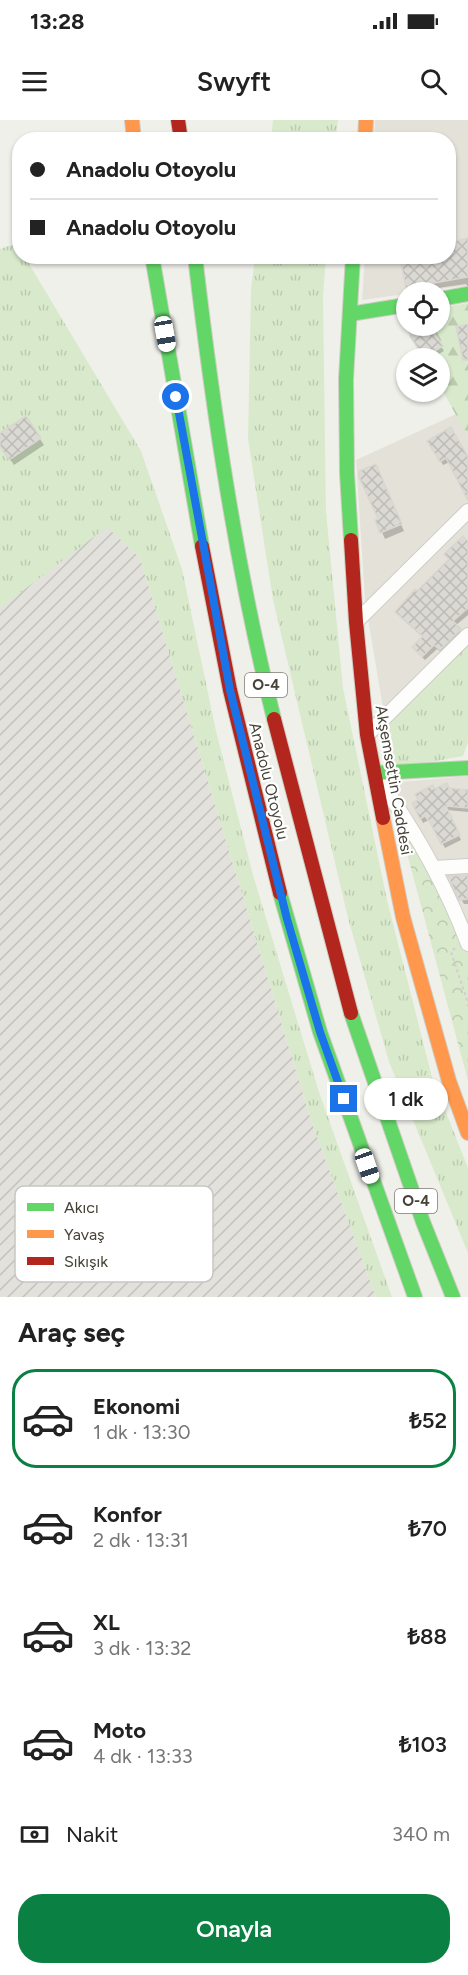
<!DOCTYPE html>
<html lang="tr">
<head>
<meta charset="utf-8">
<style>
  body { margin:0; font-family:Figtree,sans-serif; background:#f2f2f2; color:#222; height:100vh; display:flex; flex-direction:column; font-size:22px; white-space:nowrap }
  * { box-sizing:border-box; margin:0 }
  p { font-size:20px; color:#767676 }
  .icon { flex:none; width:33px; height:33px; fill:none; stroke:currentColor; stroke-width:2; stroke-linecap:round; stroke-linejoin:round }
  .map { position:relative; height:1177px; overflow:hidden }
  .details { display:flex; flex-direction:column; background:#fff; flex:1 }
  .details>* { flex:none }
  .banner { position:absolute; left:12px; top:12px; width:444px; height:132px; border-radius:24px; box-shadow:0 2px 4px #0004; display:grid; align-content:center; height:132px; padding:0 18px; background:#fff }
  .tools { position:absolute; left:396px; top:162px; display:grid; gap:12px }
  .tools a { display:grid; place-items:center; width:54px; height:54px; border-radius:50%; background:#fff; box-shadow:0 2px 4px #0004; font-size:30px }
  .end { position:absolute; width:27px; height:27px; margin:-14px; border:8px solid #1a73e8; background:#fff; box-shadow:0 0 0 3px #fff }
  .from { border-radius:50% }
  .bubble { position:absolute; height:42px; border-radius:21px; background:#fff; box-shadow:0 2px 4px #0004; font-size:20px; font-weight:600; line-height:42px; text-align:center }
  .car { position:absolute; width:18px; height:36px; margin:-18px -9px; border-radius:8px; box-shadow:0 0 4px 2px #0007; background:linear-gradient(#fff 24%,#345 0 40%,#fff 0 76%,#345 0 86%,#fff 0) }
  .banner b { display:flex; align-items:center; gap:21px; height:57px; font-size:22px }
  .banner b+b { border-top:2px solid #e0e0e0 }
  .banner i { width:15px; height:15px; background:#222 }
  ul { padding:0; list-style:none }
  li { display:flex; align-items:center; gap:18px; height:99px; margin:0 12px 9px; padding:0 6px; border:3px solid transparent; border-radius:24px }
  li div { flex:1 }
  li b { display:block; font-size:22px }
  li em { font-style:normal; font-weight:600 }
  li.active { border-color:#0b8043 }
  li>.icon { width:54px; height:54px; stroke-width:1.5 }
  h2 { padding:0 18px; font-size:27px; line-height:72px }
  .pay { display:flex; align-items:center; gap:15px; height:66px; padding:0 18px; font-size:22px }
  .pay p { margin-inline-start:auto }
  .button { display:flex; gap:12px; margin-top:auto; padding:12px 18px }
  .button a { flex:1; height:69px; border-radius:24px; background:#0b8043; color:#fff; font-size:24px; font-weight:600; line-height:69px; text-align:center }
  .status { display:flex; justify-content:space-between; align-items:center; height:42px; padding:0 30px; background:#fff; direction:ltr }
  .status svg { height:16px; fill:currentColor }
  header { display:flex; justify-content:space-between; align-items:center; height:78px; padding:0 18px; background:#fff; font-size:27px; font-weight:600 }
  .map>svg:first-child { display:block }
  .residential { fill:#e4e2d8 }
  .industrial { fill:url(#industrial-furrows) }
  .grass { fill:url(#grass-tufts) }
  .forest { fill:url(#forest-firs) }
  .park { fill:url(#park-crowns) }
  .shadow { fill:#0003 }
  .building { fill:url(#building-cross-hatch); stroke:#d8d7d0; stroke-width:1.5 }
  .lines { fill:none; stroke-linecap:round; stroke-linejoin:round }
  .street-casing { stroke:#cecdc8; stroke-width:16 }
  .fast-casing { stroke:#cecdc2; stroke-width:16 }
  .slow-casing { stroke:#cecdc2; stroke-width:16 }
  .jam-casing { stroke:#cecdc2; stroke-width:16 }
  .path { stroke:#d1cfcb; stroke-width:2; stroke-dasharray:3 3; stroke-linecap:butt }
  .street { stroke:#fdfdfc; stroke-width:14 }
  .fast { stroke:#63d668; stroke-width:14 }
  .slow { stroke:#ff974d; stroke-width:14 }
  .jam { stroke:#b3261e; stroke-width:14 }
  .route { stroke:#1a73e8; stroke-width:8 }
  .labels { text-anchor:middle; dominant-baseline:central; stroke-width:4.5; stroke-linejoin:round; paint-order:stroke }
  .shield { fill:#fff; stroke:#7e7b73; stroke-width:1.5 }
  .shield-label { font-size:15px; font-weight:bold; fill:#464237 }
  .street-label { font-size:16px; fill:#464237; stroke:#fff }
  .key { fill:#fff; stroke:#c8c6c3; stroke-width:1.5 }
  .key-label { font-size:16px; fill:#464237 }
</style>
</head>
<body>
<div class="status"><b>13:28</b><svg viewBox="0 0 49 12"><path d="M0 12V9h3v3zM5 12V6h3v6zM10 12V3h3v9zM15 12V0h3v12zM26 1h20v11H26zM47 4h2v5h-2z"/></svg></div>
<header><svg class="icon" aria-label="menu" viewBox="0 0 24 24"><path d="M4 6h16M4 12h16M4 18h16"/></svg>Swyft<svg class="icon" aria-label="search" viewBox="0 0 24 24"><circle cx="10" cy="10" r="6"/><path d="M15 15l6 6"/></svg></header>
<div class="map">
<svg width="468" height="1177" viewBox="0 0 468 1177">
  <defs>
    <pattern id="industrial-furrows" width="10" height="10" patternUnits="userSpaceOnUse" patternTransform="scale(1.5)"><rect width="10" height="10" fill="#e3e1dc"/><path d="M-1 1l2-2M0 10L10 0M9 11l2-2" fill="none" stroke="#c4c2bd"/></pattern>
    <pattern id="grass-tufts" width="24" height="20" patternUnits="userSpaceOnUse" patternTransform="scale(1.5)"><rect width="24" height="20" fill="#d9eacc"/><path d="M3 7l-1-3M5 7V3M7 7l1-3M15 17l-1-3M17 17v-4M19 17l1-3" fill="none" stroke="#bccab0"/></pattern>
    <pattern id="forest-firs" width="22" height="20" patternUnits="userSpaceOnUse" patternTransform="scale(1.5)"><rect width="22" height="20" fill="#d9eacc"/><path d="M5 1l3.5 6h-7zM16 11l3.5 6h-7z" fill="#bccab0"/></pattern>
    <pattern id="park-crowns" width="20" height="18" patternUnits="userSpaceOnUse" patternTransform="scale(1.5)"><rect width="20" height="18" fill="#d9eacc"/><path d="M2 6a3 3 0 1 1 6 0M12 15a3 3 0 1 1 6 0" fill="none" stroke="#bccab0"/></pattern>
    <pattern id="building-cross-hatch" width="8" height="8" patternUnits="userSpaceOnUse" patternTransform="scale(1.5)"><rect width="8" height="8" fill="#dad9d3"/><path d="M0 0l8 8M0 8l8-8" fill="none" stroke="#bcbbb6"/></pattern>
  </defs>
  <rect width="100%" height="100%" fill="#f0f0eb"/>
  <g class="residential">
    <polygon points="375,0 468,0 468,166 406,172 406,174 362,180 365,137 448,136 448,20 374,19"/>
    <polygon points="456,294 468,317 468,524 386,606 365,481 356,340"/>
    <polygon points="468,656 468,835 460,814 406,710 401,711 390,663"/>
  </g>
  <polygon class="industrial" points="0,345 107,406 140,438 311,1000 376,1177 0,1177"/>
  <g class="grass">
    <polygon points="273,0 338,0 336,19 271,19"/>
    <polygon points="17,123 19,128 20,136 25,137 141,331 182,449 216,611 253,755 319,972 392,1177 376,1177 311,1000 140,438 107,407 0,488 0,129"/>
    <polygon points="255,137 326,137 323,176 326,391 343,568 387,780 432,957 468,1048 468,1133 389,942 348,798 273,480 248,319 251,169"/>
    <polygon points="468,524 468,622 463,636 389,650 386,606"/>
  </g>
  <polygon class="forest" points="468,183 468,317 440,266 440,238 423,238 398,195 406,194 406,206 440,206 440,188"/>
  <polygon class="park" points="406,710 460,814 468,835 468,961 401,711"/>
  <g class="shadow">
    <polygon points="448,116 453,124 468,120 468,167 466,164 410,172 407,168 448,136"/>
    <polygon points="51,136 67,136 67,138 54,142"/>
    <polygon points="428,206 444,231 432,238 426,238 412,216"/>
    <polygon points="26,298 44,325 14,345 0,324 0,315"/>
    <polygon points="429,321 468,340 468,373 450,342 443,345"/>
    <polygon points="378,352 404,411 385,419 377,401 380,400"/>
    <polygon points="468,423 468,495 455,506 463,515 443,534 437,529 425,540 417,532 424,518 400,497 397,492 450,440 446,434"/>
    <polygon points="434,670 468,672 468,692 447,690 461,720 445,728 429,700 423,703 414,683"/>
    <polygon points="468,756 468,784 464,784 461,779"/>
  </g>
  <g class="building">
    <polygon points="468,118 468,157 406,168 400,139 412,136 448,136 448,123"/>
    <polygon points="468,204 468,240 463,240 456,207"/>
    <polygon points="426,206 429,206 443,226 424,238 410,216"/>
    <polygon points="26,296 41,318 9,340 0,326 0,313"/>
    <polygon points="451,307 468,337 468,381 446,338 440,342 427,321"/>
    <polygon points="376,344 402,404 380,413 375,400 378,399 359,357 359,351"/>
    <polygon points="463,416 468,421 468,488 453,501 461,509 440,530 434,525 422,537 412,527 423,516 395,492 415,469 417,471 449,439 444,434"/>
    <polygon points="447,663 449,668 468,670 468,688 446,686 460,715 441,724 431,704 425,696 420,699 412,683 418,680 415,674 433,665 434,669"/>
    <polygon points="468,755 468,779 459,780 448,756"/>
  </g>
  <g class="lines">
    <defs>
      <g id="street">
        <polyline points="356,502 468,391"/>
        <polyline points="367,615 468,515"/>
        <path d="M 379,660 C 415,711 446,765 468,824"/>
        <polyline points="434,748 468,746"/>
      </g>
      <g id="fast">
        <polyline points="152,136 202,426"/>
        <path d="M 195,136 C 213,291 236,447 274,599"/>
        <polyline points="440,179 468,174"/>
        <polyline points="350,194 406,185"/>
        <polyline points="351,420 347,353 346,259 353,136"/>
        <polyline points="375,653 468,648"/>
        <polyline points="280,773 320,912 415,1177"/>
        <polyline points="351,893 423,1102 453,1177"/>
      </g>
      <g id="slow">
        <polyline points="132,0 134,20"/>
        <polyline points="365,20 366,0"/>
        <polyline points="383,698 403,797 449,961 468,1013"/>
      </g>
      <g id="jam">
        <polyline points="178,0 181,20"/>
        <polyline points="351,420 356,502 367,615 383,698"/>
        <polyline points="202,426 230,570 280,773"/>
        <polyline points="274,599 351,893"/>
      </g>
    </defs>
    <use href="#street" class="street-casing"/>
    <use href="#fast" class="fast-casing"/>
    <use href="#slow" class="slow-casing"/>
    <use href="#jam" class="jam-casing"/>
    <polyline class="path" points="455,828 451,832 468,883"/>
    <use href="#street" class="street"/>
    <use href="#fast" class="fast"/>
    <use href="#slow" class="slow"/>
    <use href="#jam" class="jam"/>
  </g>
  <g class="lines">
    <polyline class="route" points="176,277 230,570 287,799 320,912 344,979"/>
  </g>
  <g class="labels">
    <g class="shield">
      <rect x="245" y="553" width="42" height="24" rx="4.5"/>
      <rect x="395" y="1069" width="42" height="24" rx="4.5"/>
    </g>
    <g class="shield-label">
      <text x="266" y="565">O-4</text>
      <text x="416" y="1081">O-4</text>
    </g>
    <g class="street-label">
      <text transform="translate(394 660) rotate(80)">Akşemsettin Caddesi</text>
      <text transform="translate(269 661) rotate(76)">Anadolu Otoyolu</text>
    </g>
  </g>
  <rect x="15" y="1066" width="198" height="96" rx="9" class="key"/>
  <rect x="27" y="1083" width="27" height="8" fill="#63d668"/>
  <rect x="27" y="1110" width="27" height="8" fill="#ff974d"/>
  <rect x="27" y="1137" width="27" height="8" fill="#b3261e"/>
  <g class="key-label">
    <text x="64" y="1093">Akıcı</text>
    <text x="64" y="1120">Yavaş</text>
    <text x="64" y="1147">Sıkışık</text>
  </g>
</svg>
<div class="tools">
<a><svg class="icon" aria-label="locate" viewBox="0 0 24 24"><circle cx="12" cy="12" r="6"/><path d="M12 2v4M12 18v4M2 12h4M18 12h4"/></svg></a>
<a><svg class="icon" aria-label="layers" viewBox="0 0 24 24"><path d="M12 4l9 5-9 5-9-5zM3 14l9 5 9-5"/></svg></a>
</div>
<i class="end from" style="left:176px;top:277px"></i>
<i class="end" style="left:344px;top:979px"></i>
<div class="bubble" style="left:364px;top:958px;width:84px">1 dk</div>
<i class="car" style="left:165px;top:214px;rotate:170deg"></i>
<i class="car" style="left:367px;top:1046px;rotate:161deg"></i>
<div class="banner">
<b><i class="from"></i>Anadolu Otoyolu</b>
<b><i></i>Anadolu Otoyolu</b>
</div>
</div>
<section class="details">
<h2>Araç seç</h2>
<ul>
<li class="active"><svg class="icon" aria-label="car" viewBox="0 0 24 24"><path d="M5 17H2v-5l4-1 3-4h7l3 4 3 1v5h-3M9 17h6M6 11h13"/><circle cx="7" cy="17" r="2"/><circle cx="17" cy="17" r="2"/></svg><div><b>Ekonomi</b><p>1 dk · 13:30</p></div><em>₺52</em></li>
<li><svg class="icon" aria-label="car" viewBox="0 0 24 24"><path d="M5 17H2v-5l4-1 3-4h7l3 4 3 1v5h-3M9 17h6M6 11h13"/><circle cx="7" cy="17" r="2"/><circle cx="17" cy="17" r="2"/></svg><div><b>Konfor</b><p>2 dk · 13:31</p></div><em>₺70</em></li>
<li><svg class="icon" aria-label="car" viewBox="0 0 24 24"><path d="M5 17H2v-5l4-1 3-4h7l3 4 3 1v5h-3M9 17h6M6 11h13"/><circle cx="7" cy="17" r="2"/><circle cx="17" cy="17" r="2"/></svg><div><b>XL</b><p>3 dk · 13:32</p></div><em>₺88</em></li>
<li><svg class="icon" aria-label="car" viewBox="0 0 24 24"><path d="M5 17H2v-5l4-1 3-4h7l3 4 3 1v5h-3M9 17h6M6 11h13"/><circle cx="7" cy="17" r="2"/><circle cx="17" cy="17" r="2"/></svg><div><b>Moto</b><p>4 dk · 13:33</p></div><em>₺103</em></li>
</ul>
<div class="pay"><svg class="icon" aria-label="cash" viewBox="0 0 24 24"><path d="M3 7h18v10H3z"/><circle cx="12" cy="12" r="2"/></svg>Nakit<p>340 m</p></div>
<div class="button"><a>Onayla</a></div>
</section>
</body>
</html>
